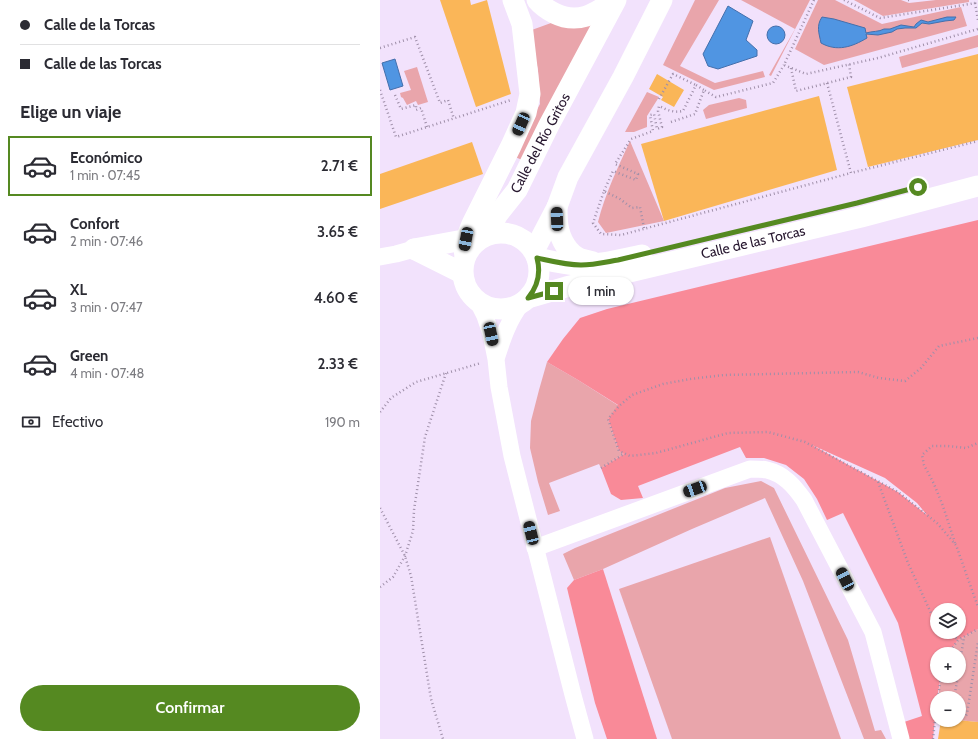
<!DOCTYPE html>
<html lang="es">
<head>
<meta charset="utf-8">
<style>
  body { margin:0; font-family:Cabin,sans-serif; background:#f7f7f7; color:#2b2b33; height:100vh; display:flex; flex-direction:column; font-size:15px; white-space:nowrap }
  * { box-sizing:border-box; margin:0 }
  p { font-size:13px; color:#7c7c81 }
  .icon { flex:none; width:22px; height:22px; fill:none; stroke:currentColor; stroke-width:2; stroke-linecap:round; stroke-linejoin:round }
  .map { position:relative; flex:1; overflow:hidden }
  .drawer { display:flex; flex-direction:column; background:#fff; width:380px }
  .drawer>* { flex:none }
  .hud { display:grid; align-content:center; height:88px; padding:0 20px; background:#fff }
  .controls { position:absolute; left:550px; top:603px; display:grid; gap:8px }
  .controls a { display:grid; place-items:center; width:36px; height:36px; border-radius:50%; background:#fff; box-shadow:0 1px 3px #0004; font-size:20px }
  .end { position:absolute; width:18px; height:18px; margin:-9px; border:5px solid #558921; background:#fff; box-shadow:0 0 0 2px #fff }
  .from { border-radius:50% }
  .bubble { position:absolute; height:28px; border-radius:14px; background:#fff; box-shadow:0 1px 3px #0004; font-size:13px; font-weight:600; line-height:28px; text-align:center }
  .car { position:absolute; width:12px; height:24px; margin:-12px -6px; border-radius:5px; box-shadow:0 0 3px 1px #0007; background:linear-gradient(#222 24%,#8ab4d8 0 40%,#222 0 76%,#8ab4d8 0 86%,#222 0) }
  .hud b { display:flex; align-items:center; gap:14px; height:38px; font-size:15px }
  .hud b+b { border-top:1px solid #e1e1e2 }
  .hud i { width:10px; height:10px; background:#2b2b33 }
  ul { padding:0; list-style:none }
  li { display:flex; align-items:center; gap:12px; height:60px; margin:0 8px 6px; padding:0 12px; border:2px solid transparent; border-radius:0px }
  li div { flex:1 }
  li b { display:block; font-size:15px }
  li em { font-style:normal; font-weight:600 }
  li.current { border-color:#558921 }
  li>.icon { width:36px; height:36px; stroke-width:1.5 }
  h2 { padding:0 20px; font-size:18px; line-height:48px }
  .pay { display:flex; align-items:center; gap:10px; height:44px; padding:0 20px; font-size:15px }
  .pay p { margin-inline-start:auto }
  .action { display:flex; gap:8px; margin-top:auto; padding:8px 20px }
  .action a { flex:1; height:46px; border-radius:24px; background:#558921; color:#fff; font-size:16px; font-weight:600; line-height:46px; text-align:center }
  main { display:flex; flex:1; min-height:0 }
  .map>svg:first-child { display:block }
  .green { fill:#e9a5ab }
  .forest { fill:#f98a98; fill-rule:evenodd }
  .water { fill:#5095e2; stroke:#446fac }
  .building { fill:#fab658 }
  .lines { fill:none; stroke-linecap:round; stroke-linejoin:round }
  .path { stroke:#9f8fa9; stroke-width:2.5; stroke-dasharray:1 3; stroke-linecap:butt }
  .minor { stroke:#fff; stroke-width:17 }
  .tertiary { stroke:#fff; stroke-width:21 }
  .route { stroke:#558921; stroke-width:5 }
  .labels { text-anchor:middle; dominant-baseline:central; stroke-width:3; stroke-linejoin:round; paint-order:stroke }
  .street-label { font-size:14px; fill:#27172f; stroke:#fff }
</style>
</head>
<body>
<main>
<section class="drawer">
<div class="hud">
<b><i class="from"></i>Calle de la Torcas</b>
<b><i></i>Calle de las Torcas</b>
</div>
<h2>Elige un viaje</h2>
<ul>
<li class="current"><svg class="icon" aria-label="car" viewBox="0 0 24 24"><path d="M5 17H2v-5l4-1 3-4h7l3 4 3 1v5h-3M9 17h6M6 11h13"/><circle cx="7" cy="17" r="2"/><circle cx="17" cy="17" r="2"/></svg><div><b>Económico</b><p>1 min · 07:45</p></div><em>2.71 €</em></li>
<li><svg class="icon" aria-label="car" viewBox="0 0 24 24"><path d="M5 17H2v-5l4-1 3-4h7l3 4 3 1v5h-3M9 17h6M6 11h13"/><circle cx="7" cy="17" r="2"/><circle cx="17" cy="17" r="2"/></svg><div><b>Confort</b><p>2 min · 07:46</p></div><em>3.65 €</em></li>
<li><svg class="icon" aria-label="car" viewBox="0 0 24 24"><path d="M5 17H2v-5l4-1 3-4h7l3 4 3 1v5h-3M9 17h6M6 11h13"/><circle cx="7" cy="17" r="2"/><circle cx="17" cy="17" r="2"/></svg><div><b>XL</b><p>3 min · 07:47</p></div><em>4.60 €</em></li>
<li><svg class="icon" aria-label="car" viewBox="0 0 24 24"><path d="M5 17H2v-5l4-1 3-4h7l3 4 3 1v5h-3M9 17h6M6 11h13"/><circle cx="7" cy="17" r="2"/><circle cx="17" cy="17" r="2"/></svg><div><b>Green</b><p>4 min · 07:48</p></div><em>2.33 €</em></li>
</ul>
<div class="pay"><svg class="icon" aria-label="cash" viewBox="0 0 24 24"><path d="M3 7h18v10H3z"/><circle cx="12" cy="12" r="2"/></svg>Efectivo<p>190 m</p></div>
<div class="action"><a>Confirmar</a></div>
</section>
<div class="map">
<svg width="598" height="739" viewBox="0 0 598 739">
  <rect width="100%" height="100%" fill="#f2e2fc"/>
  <g class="green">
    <polygon points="315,0 339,0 300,66 335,83 383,71 385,77 334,90 283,65"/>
    <polygon points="361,0 430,0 391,76 389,75 415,29"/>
    <polygon points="438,0 455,0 502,24 581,7 587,26 444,65 415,49"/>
    <polygon points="474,0 521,0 529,3 556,0 589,0 589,2 503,16"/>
    <polygon points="213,22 142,160 133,156 160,104 158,70 149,31 171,23 189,28"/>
    <polygon points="598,35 598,47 522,68 519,57"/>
    <polygon points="37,67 48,102 38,105 36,101 27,105 23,98 21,97 20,93 31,90 24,71"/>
    <polygon points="267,92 279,97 267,116 267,127 254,132 245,132"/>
    <polygon points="359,98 366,100 367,108 326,119 323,110 329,105"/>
    <path d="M 250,141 L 284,221 L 226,233 L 218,222 C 225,194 238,167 250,141 Z"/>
    <polygon points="167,362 198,380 239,406 228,419 239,451 244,454 221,468 219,464 169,483 180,511 168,515 158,482 150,448 151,421 159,390"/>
    <polygon points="381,481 394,488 468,640 495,731 501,730 506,739 484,739 423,581 385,498 312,529 223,569 194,580 183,554 195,548 345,488"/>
    <polygon points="390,537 461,739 292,739 239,589"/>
    <polygon points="598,629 598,722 577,720 579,720 579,698 558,698 561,676 579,676 579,654 568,654 578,640"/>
  </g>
  <g class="forest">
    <path d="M 598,220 L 598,629 L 578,640 L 568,654 L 557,654 L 557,676 L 561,676 L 557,698 L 553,739 L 521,739 L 518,724 L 542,716 L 518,623 L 463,513 L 447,520 L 437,499 L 424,479 L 406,465 L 384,458 L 366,458 L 360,447 L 258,486 L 263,498 L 241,500 L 231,494 L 221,468 L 244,454 L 239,451 L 228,419 L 238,405 L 198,380 L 167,362 L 183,339 L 200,318 L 227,309 ZM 432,445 L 505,478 L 537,503 L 547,515 L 518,492 ZM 557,610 L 579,610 L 579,632 L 557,632 Z"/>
    <polygon points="223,569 277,739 227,739 215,703 187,588 194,580"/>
  </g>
  <g class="water">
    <polygon points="348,6 373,21 366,40 377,50 377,56 338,69 328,66 323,54"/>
    <path d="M 442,17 L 454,19 L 485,28 L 486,33 C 492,31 499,32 504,29 L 510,29 L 521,25 L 534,27 L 536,24 L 541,20 L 548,22 L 567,17 L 576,17 L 574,20 L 565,21 L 549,24 L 542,23 L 536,28 L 525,28 L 517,29 L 512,32 L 498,35 L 486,34 L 487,38 C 472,47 457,52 441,43 C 439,33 436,26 442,17 Z"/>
    <circle cx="396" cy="35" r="9"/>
    <polygon points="15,59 23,86 10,90 2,63"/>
  </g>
  <g class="building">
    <polygon points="60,0 90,0 91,5 107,0 131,94 96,107"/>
    <polygon points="598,54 598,140 488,167 467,87"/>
    <polygon points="277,74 304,90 294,107 281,100 283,97 269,89"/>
    <polygon points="439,96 457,170 284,221 261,144"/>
    <polygon points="92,142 103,174 0,209 0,174"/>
    <polygon points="561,720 577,720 598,722 598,739 558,739"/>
  </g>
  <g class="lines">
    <g class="path">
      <polyline points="434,0 404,65 426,74 498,58 598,29"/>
      <polyline points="464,0 500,18 590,4 595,3 595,0"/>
      <polyline points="528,0 529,0"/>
      <polyline points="595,3 598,20"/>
      <polyline points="0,48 35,37 60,103 68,100 74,119"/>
      <polyline points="411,68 416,91 471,77 469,64"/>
      <polyline points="447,83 471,173 598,141"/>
      <polyline points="0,90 16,137 131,100"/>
      <polyline points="15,95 21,109 36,105 36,110 41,108 47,127"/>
      <polyline points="279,99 293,74 316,85"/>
      <polyline points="291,122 315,114 324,90 336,97 393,83 404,65"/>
      <path d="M 224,191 L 233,171 L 256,180 L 258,174 L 235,164 L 251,139 L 273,131 L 270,115 L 274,114 L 277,129 L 282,127 L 278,111 L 279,106 C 287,110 294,113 303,111 L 316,85 L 324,90"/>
      <polyline points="264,228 260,207 252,208 240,199 224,191 213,223 221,234 241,235 471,173"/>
      <polyline points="598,338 559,346 541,368 525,381 499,378 478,372 344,375 310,379 283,384 252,395 239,406 228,419 239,451 250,456 276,453 348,433 388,432 425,442 518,492 557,523 576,545 598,607"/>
      <polyline points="0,412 11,398 36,382 101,363"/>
      <polyline points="221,468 244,454"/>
      <polyline points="498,482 528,563 551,613 557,619"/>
      <polyline points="0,508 25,556 31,576 51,699 63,739"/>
      <polyline points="575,543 563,506 554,484 544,465 542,455 552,446 568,446 586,448 598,443"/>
      <polyline points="0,587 13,577 25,556 33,531 34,510 45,437 66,373"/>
      <polyline points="570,632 578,640"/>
      <polyline points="568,654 578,640 598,629"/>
      <polyline points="579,668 584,637"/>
      <polyline points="558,698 561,676"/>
      <polyline points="574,698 578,676"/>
      <polyline points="579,717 585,717 587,714 598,642"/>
      <polyline points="553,739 557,701"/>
    </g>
    <g class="minor">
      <polyline points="0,257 16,254 34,249"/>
      <polyline points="98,302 105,316 111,334 116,359 119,387 132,456 193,695 205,739"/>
      <path d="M 117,356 C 123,337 129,320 141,304"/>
      <path d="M 155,548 L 370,469 C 376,469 382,469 387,470 C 404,474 414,486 424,500 L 493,632 L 521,739"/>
    </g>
    <g class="tertiary">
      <path d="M 157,0 C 162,6 168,10 174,13 C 198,25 215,14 234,0"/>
      <path d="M 177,207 C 177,214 177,220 178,226 C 180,239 188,254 201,259 C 205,260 209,261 213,262"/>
      <circle cx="121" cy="271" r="38"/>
      <polyline points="34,249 105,236 118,214 137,190 169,125 236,0"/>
      <polyline points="34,249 82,273"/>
      <polyline points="154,251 177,207 188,177 243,77 282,0"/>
      <polyline points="85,257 84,248 86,239 92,224 131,146 146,113 150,94 142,24 133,0"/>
      <path d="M 157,258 C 171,261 185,265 200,265 C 221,265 242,259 262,255"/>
      <polyline points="148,298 186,287 481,217 598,186"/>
    </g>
  </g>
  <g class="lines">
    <path class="route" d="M 174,291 L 148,298 C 158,286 161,273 157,258 C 171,261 186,265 201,265 C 213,265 226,262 238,260 L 477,203 L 538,187"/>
  </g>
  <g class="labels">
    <g class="street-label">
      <text transform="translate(160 143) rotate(-62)">Calle del Río Gritos</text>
      <text transform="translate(373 242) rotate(-13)">Calle de las Torcas</text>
    </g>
  </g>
</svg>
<div class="controls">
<a><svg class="icon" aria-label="layers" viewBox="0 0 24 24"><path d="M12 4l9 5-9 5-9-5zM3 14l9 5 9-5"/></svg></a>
<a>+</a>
<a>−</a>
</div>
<i class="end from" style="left:538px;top:187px"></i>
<i class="end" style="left:174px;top:291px"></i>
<div class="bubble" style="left:188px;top:277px;width:66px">1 min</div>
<i class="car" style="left:141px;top:124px;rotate:204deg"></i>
<i class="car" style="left:177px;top:219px;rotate:358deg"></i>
<i class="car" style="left:86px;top:239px;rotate:191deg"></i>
<i class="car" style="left:111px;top:334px;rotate:168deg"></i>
<i class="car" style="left:315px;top:489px;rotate:250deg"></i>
<i class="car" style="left:151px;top:533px;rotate:346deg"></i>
<i class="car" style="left:465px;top:579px;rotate:333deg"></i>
</div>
</main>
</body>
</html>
